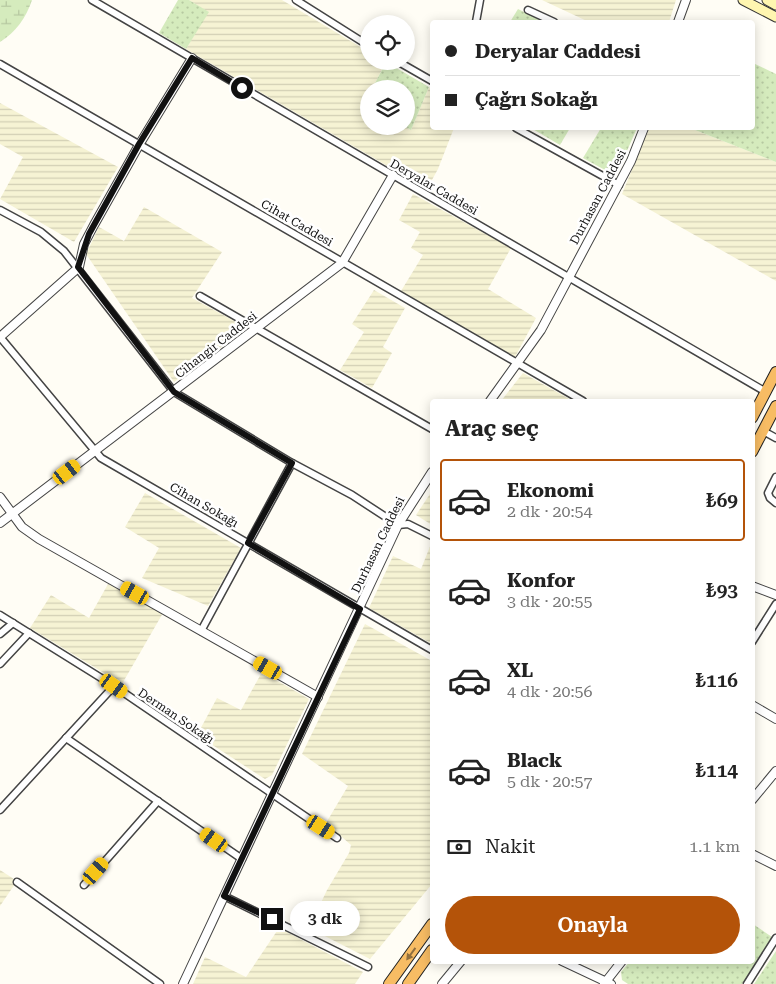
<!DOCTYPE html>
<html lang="tr">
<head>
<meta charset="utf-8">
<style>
  body { margin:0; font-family:"Roboto Serif",serif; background:#f2f2f2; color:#222; height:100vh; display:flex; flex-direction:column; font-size:19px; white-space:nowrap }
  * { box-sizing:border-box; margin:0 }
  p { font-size:16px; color:#767676 }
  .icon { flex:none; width:28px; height:28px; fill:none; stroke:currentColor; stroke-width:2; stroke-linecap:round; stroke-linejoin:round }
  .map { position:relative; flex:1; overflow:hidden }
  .sheet { position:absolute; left:430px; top:399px; width:325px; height:565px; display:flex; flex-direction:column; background:#fff; border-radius:5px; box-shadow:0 2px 12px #0003 }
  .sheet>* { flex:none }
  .banner { position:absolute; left:430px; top:20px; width:325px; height:110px; border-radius:5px; box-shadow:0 2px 12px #0003; display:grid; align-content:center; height:110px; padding:0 15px; background:#fff }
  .fabs { position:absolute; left:360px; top:15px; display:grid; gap:10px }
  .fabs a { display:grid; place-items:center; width:55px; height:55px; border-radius:50%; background:#fff; box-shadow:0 2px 12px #0003; font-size:25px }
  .end { position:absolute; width:22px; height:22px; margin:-11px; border:6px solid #111; background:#fff; box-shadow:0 0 0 2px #fff }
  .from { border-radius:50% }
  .bubble { position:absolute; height:35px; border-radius:18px; background:#fff; box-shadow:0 2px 12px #0003; font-size:16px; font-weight:600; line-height:35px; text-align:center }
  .car { position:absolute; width:15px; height:30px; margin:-15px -8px; border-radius:6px; box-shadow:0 0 4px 1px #0007; background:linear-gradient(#f5c518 24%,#345 0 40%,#f5c518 0 76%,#345 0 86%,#f5c518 0) }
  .banner b { display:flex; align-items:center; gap:18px; height:48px; font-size:19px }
  .banner b+b { border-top:1px solid #e0e0e0 }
  .banner i { width:12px; height:12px; background:#222 }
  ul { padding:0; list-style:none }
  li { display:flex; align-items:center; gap:15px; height:82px; margin:0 10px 8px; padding:0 5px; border:2px solid transparent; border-radius:5px }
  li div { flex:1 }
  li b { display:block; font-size:19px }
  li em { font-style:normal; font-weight:600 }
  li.on { border-color:#b45309 }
  li>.icon { width:45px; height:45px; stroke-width:1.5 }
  h2 { padding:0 15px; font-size:22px; line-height:60px }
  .pay { display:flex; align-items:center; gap:12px; height:55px; padding:0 15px; font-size:19px }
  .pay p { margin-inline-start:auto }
  .button { display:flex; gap:10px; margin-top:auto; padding:10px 15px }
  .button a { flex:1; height:58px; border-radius:30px; background:#b45309; color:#fff; font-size:20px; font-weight:600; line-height:58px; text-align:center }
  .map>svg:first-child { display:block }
  .farmland { fill:url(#farmland-rules) }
  .green { fill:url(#green-dots) }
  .wetland { fill:url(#wetland-marsh) }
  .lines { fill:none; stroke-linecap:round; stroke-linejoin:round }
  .minor-casing { stroke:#444; stroke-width:9 }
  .tertiary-casing { stroke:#444; stroke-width:10 }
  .secondary-casing { stroke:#333; stroke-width:11 }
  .trunk-casing { stroke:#222; stroke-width:12 }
  .minor { stroke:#fff; stroke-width:6 }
  .tertiary { stroke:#fff; stroke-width:8 }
  .secondary { stroke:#fff6b0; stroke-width:9 }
  .trunk { stroke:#f7bc64; stroke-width:10 }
  .oneway { fill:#906f3f }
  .route { stroke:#111; stroke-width:6 }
  .labels { text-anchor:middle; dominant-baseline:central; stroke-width:5; stroke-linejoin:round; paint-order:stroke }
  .street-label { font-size:12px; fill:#111; stroke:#fff }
</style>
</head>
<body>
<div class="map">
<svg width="776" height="984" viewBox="0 0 776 984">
  <defs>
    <pattern id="farmland-rules" width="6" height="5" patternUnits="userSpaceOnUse" patternTransform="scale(1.25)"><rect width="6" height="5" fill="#f6f3d4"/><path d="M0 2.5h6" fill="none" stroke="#d2cfb5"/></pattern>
    <pattern id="green-dots" width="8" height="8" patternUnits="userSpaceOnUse" patternTransform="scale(1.25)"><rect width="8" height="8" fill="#d5ebbd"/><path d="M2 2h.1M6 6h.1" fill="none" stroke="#b6c8a1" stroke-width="1.8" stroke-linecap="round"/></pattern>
    <pattern id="wetland-marsh" width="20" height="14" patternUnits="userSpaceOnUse" patternTransform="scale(1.25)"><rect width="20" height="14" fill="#d5ebbd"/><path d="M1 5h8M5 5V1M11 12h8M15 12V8" fill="none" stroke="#b6c8a1"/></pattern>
  </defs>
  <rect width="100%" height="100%" fill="#fffdf5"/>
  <g class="farmland">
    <polygon points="189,0 282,0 369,52 369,61 386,62 372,89 369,89 364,102 369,105 369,126 404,126 411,130 429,87 432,89 432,128 454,128 438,169 427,189 186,49 208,12"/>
    <polygon points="542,0 676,0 669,22 589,22"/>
    <polygon points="0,103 118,167 74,242 0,199 23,157 0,144"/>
    <polygon points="649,128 690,128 776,162 776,281 622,194"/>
    <polygon points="413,194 511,248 488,289 536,318 515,357 401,291 423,255 411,248 420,232 399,220"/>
    <polygon points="144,207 222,252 192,298 247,328 174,382 86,254 99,227 124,241"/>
    <polygon points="374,290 405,308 383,347 392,353 372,388 340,370 364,332 352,324"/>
    <polygon points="523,373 573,401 501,401"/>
    <polygon points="432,491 432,525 416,515"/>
    <polygon points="145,493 241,548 208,606 142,578 159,548 125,527"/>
    <polygon points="431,544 432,545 432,644 369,608 393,556 421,569"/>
    <polygon points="108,584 163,613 122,684 30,628 51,595 89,618"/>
    <polygon points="365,624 432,661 432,884 370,959 309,928 327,890 349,853 351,845 326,823 348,786 302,754"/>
    <polygon points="262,672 309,699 272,775 265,779 197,735 217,698 241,710"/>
    <polygon points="0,870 17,881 0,906"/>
    <polygon points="279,928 363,972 355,984 193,984 205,957 246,977"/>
  </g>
  <g class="green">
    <polygon points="178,0 189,0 209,12 186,49 159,33"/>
    <polygon points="518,9 544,22 510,22"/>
    <polygon points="386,62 429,87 411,130 404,126 406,126 406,89 372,89"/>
    <polygon points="753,63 776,74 776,162 690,128 752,128"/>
    <polygon points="531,128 570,128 560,145"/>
    <polygon points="601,128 637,128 616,176 583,158"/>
    <polygon points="753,924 772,937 742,984 628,984 622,980 621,972 630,961 752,961"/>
    <polygon points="776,951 776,984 754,984"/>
  </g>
  <path class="wetland" d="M 0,0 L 32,0 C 26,18 16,32 0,42 Z"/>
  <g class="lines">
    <defs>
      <g id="minor">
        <polyline points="92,0 766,392"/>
        <polyline points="296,0 369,46"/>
        <polyline points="528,10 554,22"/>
        <polyline points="476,22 480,0"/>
        <polyline points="397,61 432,81"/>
        <polyline points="0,64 583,401"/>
        <polyline points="516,128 619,185"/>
        <polyline points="0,210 41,232 64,251 174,392 292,463 352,495 398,525 408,524 432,536"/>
        <polyline points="200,296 432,429"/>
        <polyline points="0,337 101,458 432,650"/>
        <polyline points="763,431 776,438"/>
        <polyline points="776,477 768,493 770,498 776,503"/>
        <polyline points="0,615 114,686 337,838"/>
        <polyline points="201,631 292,463"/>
        <polyline points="0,634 13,623"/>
        <polyline points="752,642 776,604"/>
        <polyline points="0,664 29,633"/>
        <polyline points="66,738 242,859"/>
        <polyline points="0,810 114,686"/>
        <polyline points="17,882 160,984"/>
        <polyline points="84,885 158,801"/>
        <polyline points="224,896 368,967"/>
        <polyline points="747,984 776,938"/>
      </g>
      <g id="tertiary">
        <polyline points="678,22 686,0"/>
        <polyline points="0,337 79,267 84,244 94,225 139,145 192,58"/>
        <polyline points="490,401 541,330 631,161 644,128"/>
        <polyline points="0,497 22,527 39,539 318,697"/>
        <polyline points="0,523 342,263 393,175"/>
        <polyline points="752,586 776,595"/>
        <polyline points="752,705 776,719"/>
        <polyline points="752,800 776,771"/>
        <polyline points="752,854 776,866"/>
        <polyline points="562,961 611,984"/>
        <polyline points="183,984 398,525 432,472"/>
        <polyline points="442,984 461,961"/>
        <polyline points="604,984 622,961"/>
      </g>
      <g id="secondary">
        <polyline points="743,0 776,17"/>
        <polyline points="767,0 776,5"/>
      </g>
      <g id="trunk">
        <polyline points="752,418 776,372"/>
        <polyline points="752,452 776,406"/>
        <polyline points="389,984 432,924"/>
        <polyline points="408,984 432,950"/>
      </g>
    </defs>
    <use href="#minor" class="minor-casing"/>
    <use href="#tertiary" class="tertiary-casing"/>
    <use href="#secondary" class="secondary-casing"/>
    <use href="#trunk" class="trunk-casing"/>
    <use href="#minor" class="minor"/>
    <use href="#tertiary" class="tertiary"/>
    <use href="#secondary" class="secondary"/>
    <use href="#trunk" class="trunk"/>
  </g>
  <defs><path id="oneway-solid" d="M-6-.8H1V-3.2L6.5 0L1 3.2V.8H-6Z" transform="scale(1.25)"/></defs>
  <use class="oneway" href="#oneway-solid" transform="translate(411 954) rotate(126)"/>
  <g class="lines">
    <polyline class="route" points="242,88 192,58 139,144 89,234 78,267 174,392 292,463 248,543 360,609 224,896 272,919"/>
  </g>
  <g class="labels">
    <g class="street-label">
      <text transform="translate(434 187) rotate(30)">Deryalar Caddesi</text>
      <text transform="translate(598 197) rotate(-62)">Durhasan Caddesi</text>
      <text transform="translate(297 223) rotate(30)">Cihat Caddesi</text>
      <text transform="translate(216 345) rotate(-38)">Cihangir Caddesi</text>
      <text transform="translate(204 505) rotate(30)">Cihan Sokağı</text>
      <text transform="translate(378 545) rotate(-64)">Durhasan Caddesi</text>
      <text transform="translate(176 716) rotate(34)">Derman Sokağı</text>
    </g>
  </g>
</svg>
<div class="fabs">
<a><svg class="icon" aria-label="locate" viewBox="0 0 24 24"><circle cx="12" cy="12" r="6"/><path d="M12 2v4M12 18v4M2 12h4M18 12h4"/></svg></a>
<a><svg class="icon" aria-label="layers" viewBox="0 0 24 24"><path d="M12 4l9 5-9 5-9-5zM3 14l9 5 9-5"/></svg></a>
</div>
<i class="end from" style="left:242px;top:88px"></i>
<i class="end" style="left:272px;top:919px"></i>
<div class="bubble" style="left:290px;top:901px;width:70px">3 dk</div>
<i class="car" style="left:67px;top:472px;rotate:53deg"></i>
<i class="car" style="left:135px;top:593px;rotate:299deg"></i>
<i class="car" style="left:268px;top:668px;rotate:300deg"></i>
<i class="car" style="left:114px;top:686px;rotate:125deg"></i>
<i class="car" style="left:321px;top:827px;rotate:123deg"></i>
<i class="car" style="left:214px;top:840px;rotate:305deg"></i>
<i class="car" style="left:96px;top:871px;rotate:41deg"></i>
<div class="banner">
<b><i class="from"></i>Deryalar Caddesi</b>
<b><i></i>Çağrı Sokağı</b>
</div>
<section class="sheet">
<h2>Araç seç</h2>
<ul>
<li class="on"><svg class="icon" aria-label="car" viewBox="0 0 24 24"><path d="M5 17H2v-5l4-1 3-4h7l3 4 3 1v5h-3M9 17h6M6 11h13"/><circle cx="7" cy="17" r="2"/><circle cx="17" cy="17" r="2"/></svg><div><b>Ekonomi</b><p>2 dk · 20:54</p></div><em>₺69</em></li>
<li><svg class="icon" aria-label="car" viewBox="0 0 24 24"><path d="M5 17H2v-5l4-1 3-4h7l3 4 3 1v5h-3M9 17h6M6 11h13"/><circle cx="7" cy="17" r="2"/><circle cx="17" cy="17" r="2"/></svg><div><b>Konfor</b><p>3 dk · 20:55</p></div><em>₺93</em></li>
<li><svg class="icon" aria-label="car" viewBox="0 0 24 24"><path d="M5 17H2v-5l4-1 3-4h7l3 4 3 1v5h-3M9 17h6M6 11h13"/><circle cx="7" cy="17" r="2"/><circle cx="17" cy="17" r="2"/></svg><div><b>XL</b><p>4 dk · 20:56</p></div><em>₺116</em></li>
<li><svg class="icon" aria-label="car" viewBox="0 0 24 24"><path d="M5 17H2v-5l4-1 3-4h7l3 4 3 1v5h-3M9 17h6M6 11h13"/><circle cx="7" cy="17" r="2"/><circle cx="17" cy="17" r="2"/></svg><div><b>Black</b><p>5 dk · 20:57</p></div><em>₺114</em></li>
</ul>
<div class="pay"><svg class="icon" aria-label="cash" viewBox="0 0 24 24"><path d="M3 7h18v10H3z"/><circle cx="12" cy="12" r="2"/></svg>Nakit<p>1.1 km</p></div>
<div class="button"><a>Onayla</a></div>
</section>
</div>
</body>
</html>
